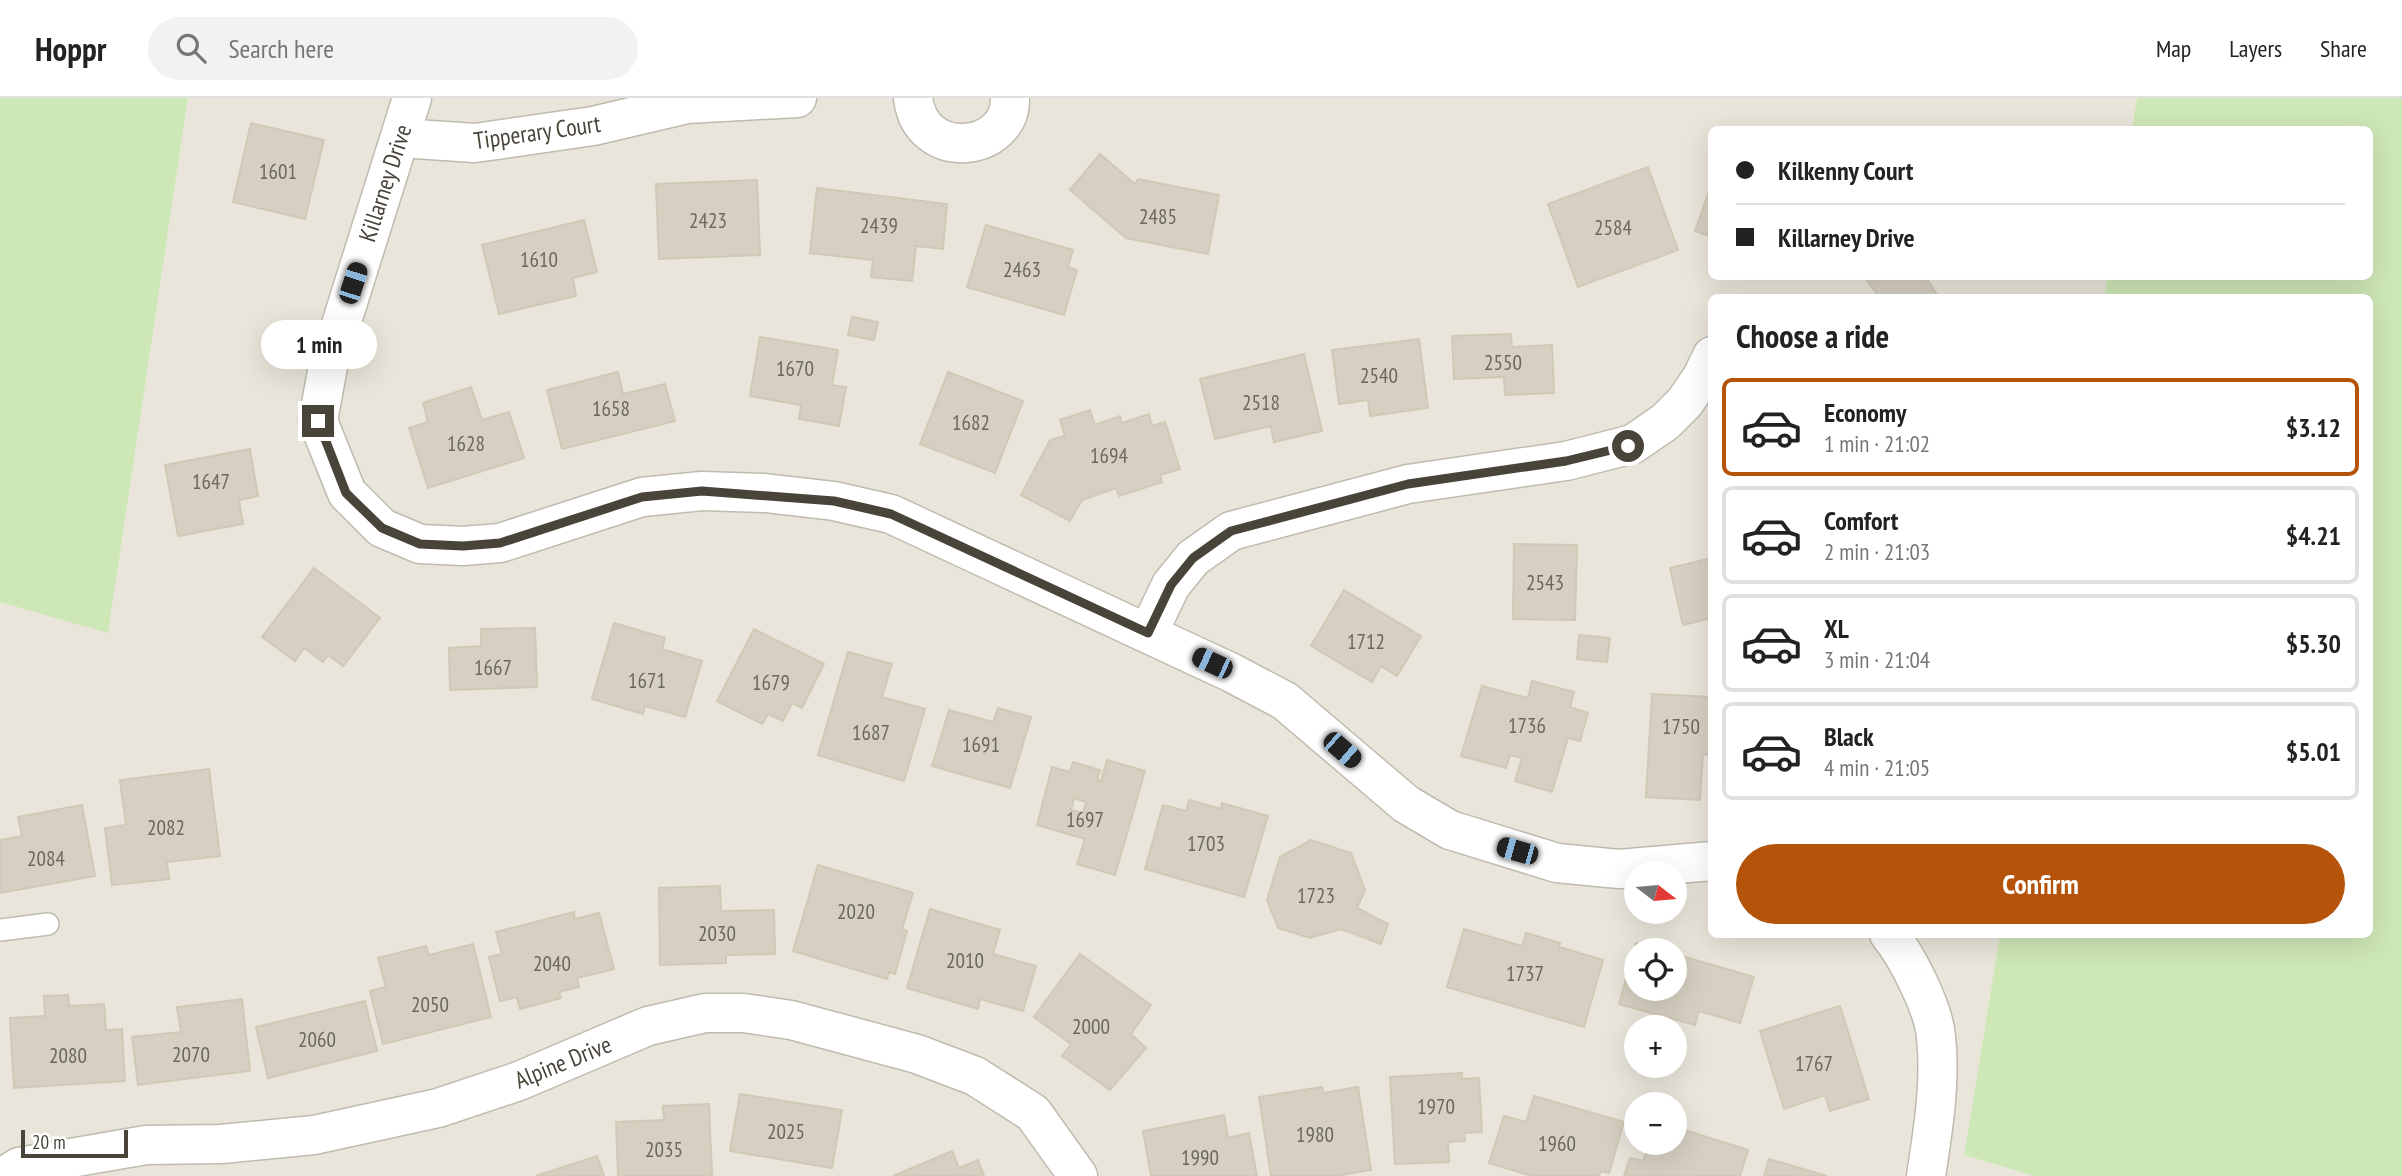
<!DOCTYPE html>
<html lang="en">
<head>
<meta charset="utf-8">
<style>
  body { margin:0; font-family:"PT Sans Narrow",sans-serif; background:#f2f2f2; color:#222; height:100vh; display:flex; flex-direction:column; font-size:26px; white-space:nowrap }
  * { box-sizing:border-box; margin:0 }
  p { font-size:23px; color:#767676 }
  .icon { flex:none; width:38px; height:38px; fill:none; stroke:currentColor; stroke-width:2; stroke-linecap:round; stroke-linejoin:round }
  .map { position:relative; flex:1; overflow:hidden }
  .panel { position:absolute; left:1708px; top:196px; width:665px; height:644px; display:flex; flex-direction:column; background:#fff; border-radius:10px; box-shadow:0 7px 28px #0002 }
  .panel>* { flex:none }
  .hud { position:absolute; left:1708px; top:28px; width:665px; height:154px; border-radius:10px; box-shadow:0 7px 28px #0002; display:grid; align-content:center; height:154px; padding:0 28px; background:#fff }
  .needle { width:46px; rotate:106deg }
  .fabs { position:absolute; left:1624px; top:763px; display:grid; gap:14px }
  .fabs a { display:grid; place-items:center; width:63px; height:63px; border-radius:50%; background:#fff; box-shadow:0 7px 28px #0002; font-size:35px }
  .scale { position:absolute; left:21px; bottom:18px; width:107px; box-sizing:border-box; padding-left:7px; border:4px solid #49443a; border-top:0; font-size:19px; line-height:24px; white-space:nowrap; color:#49443a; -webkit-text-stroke:5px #fff; paint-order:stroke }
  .end { position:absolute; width:32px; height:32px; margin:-16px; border:9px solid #49443a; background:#fff; box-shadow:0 0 0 4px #fff }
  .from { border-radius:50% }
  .bubble { position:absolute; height:49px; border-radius:24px; background:#fff; box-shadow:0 7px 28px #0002; font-size:23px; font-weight:700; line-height:49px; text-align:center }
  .car { position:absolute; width:21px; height:42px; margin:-21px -10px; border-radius:9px; box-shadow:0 0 5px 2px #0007; background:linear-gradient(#222 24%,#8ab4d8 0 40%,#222 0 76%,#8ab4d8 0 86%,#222 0) }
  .hud b { display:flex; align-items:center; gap:24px; height:66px; font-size:26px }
  .hud b+b { border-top:2px solid #e0e0e0 }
  .hud i { width:18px; height:18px; background:#222 }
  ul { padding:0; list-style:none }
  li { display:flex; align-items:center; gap:21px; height:98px; margin:0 14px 10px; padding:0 14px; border:4px solid #e0e0e0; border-radius:10px }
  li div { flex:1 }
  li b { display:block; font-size:26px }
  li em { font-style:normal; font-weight:700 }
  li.current { border-color:#b45309 }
  li>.icon { width:63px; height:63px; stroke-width:1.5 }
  h2 { padding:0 28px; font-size:32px; line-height:84px }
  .cta { display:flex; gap:14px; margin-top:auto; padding:14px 28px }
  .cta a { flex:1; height:80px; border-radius:42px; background:#b45309; color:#fff; font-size:28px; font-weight:700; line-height:80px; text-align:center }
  header { display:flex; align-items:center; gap:42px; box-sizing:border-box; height:98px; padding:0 35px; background:#fff; border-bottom:2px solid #e0e0e0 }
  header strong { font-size:33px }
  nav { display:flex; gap:38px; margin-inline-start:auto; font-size:24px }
  .search { width:490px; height:63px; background:#f2f2f2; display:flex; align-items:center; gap:18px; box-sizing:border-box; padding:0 24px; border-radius:38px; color:#767676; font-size:26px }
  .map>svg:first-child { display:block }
  .residential { fill:#e9e5da; fill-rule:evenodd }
  .green { fill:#cee7b7 }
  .building { fill:#d6d0c2; stroke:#d1c8b5; stroke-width:2; fill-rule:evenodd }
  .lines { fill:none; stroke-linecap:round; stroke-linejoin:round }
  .lane-casing { stroke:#c0bbaf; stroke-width:24 }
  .street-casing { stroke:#c0bbaf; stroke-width:41 }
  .lane { stroke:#fff; stroke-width:21 }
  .street { stroke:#fff; stroke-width:38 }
  .route { stroke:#49443a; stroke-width:9 }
  .labels { text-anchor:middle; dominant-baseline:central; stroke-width:7; stroke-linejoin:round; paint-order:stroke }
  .number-label { font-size:21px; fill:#6c675c }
  .street-label { font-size:24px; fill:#49443a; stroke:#fff }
</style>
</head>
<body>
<header>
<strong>Hoppr</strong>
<div class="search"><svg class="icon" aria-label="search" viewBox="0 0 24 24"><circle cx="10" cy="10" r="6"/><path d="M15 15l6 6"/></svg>Search here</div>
<nav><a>Map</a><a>Layers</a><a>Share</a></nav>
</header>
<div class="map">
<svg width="2402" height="1078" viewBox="0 0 2402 1078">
  <rect width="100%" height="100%" fill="#f5f3ec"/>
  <path class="residential" d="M 188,0 L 2137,0 L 2132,31 L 1712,32 L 1712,178 L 2108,179 L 2104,199 L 1712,200 L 1712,836 L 2000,837 L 1964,1057 L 2034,1078 L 0,1078 L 0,504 L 108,534 ZM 1636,775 L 1675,775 L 1675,814 L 1636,814 ZM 1636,852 L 1675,852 L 1675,891 L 1636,891 ZM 1636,929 L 1675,929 L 1675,968 L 1636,968 ZM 1636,1006 L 1675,1006 L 1675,1045 L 1636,1045 Z"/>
  <g class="green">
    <polygon points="0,0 188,0 108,535 0,504"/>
    <polygon points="2137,0 2402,0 2402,1078 2034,1078 1964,1057 2000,837 2370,836 2370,200 2104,199 2108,179 2370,178 2370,32 2132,31"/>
  </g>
  <g class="building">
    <polygon points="251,25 324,42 305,121 233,104"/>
    <polygon points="1100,56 1135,86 1138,81 1219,97 1208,156 1126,140 1070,92"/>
    <polygon points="1648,69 1678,152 1578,189 1548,106"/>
    <polygon points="757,82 760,157 659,161 656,86"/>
    <polygon points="1712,85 1712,139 1695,133"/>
    <polygon points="817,90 947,106 943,151 916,148 912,183 871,179 873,162 810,155"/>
    <polygon points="584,122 597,174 573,180 576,198 499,216 482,147"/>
    <polygon points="986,127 1073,152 1068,169 1077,172 1064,217 967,189"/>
    <polygon points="1864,178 1925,178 1939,200 1876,200 1878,198"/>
    <polygon points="852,219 878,224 874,242 848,237"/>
    <polygon points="1511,236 1512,249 1552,247 1554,295 1505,297 1504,279 1454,281 1452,238"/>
    <polygon points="760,239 838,252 832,287 846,289 839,328 799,321 801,307 750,298"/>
    <polygon points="1419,241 1428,310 1370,318 1368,302 1339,306 1332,252"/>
    <polygon points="1304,256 1322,333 1274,344 1271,328 1215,341 1200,281"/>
    <polygon points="618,274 623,296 665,286 675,323 562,351 547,292"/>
    <polygon points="948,274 1023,303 995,375 920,346"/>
    <polygon points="471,289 482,322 509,314 524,360 428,390 409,330 428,324 423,305"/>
    <polygon points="1090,312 1095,327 1120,318 1122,325 1149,316 1152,328 1165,324 1180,371 1160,377 1162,384 1119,398 1116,390 1082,402 1070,423 1021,397 1050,342 1065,338 1060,322"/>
    <polygon points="250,351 258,398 239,402 243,426 178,438 165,367"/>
    <polygon points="1514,446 1577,447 1575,522 1513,521"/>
    <polygon points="1712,460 1712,520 1683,527 1670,470"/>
    <polygon points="314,470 380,520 343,568 328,557 323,564 304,550 295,563 262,539"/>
    <polygon points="1344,492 1421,538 1397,578 1381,568 1372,584 1311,548"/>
    <polygon points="614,525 665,540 662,551 702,563 685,619 645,608 643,616 592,601"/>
    <polygon points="535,530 537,589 450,592 449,550 481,548 481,531"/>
    <polygon points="754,531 824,566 802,610 792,605 783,623 768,616 762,626 717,603"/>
    <polygon points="1579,537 1610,540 1607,564 1577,561"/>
    <polygon points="848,554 892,566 882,599 925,611 904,683 818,657"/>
    <polygon points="1532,583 1574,594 1570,609 1588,615 1580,643 1568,640 1552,694 1515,683 1522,660 1510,657 1506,670 1461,658 1482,588 1528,600"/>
    <polygon points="1652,596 1712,599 1712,657 1703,656 1700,702 1646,699"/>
    <polygon points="998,610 1031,619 1010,690 932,668 949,612 993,624"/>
    <path d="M 1107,662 L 1145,673 L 1115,777 L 1077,766 L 1085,741 L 1037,727 L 1052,669 L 1070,674 L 1073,664 L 1100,672 L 1097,682 L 1101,683 ZM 1074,700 L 1086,704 L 1083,715 L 1071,712 Z"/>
    <polygon points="209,671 220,758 167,764 169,781 112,787 105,730 126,727 120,682"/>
    <polygon points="1189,702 1221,711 1222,705 1268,718 1244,799 1145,771 1163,707 1186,713"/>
    <polygon points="82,707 95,778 0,795 0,742 22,738 18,719"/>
    <polygon points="1311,742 1351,755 1365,792 1357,810 1388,826 1381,846 1341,831 1310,840 1278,830 1267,802 1280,759"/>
    <polygon points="818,767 913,795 902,831 907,833 895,876 889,874 887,881 793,853"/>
    <polygon points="720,788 721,813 774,812 775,856 726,857 726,865 660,867 659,790"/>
    <polygon points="930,811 1000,832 993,856 1036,868 1023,913 980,901 978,911 907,890"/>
    <polygon points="574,814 575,821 599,815 614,871 577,880 579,889 559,894 561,900 520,911 517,899 500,903 489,859 502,856 496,834"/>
    <polygon points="1464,831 1522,848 1526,835 1560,845 1559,849 1603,862 1584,929 1447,889"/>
    <polygon points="1636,845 1662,852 1636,852 1636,891 1675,891 1675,856 1754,879 1740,925 1699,913 1695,927 1619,906"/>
    <polygon points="473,846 491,919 383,946 370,893 386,889 378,860 426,848 429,857"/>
    <polygon points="1080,856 1151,907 1131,936 1146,950 1110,992 1062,958 1071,946 1034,919"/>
    <polygon points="68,897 69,908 104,906 106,932 122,931 125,983 14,990 10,920 45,918 44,898"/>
    <polygon points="242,901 250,973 138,987 132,939 181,934 177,909"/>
    <polygon points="365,903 377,953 268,980 256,929"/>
    <polygon points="1840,908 1869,1001 1830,1013 1825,997 1784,1011 1760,933"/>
    <polygon points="1462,975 1462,981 1479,980 1482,1034 1464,1035 1465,1043 1448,1044 1449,1064 1395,1066 1390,979"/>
    <polygon points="1322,989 1323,995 1358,989 1371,1072 1335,1078 1271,1078 1259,999"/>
    <polygon points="740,996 842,1012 832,1070 730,1053"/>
    <polygon points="1534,998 1624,1024 1609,1075 1601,1073 1599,1078 1532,1078 1489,1065 1504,1018 1526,1024"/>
    <polygon points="709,1006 712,1078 618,1078 616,1024 664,1022 663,1008"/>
    <polygon points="1224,1017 1228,1040 1249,1035 1257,1078 1151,1078 1143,1033"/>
    <polygon points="1675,1029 1748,1052 1740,1078 1624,1078 1630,1060 1643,1063 1649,1045 1675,1045"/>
    <polygon points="952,1053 959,1070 978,1062 984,1078 893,1078"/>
    <polygon points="597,1058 604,1078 536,1078"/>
    <polygon points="1769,1061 1827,1078 1764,1078"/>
  </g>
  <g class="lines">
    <defs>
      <polyline id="lane" points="0,832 48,826"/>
      <g id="street">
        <polyline points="412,0 328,268 318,323 347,395 382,430 420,446 463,448 500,445 642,399 702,393 765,395 834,403 891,416 1232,575 1285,603 1406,706 1450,732 1557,765 1619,771 1712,763"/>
        <path d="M 913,0 C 921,66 1012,54 1010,0"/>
        <polyline points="400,40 475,45 593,28 687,6 797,0"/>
        <polyline points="1148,535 1171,487 1193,460 1231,433 1408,386 1566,363 1633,346 1665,324 1685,304 1702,279 1712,258"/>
        <path d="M 1889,836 C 1907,858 1934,911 1936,939 C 1941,985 1933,1032 1926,1078"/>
        <polyline points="5,1078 19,1069 146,1047 221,1046 314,1037 438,1010 519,983 648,928 705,915 743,915 791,922 917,956 975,978 1033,1015 1078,1078"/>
      </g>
    </defs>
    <use href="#lane" class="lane-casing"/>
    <use href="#street" class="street-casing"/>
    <use href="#lane" class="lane"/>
    <use href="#street" class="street"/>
  </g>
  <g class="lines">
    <polyline class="route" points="318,323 346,395 382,430 420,446 463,448 500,445 642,399 702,393 834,403 891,416 1148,535 1171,487 1193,460 1231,433 1408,386 1566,363 1628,348"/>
  </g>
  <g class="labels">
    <g class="number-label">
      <text x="278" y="73">1601</text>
      <text x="1158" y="118">2485</text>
      <text x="708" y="122">2423</text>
      <text x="879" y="127">2439</text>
      <text x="1613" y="129">2584</text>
      <text x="539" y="161">1610</text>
      <text x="1022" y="171">2463</text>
      <text x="1503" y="264">2550</text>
      <text x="795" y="270">1670</text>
      <text x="1379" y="277">2540</text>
      <text x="1261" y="304">2518</text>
      <text x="611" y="310">1658</text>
      <text x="971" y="324">1682</text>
      <text x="466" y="345">1628</text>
      <text x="1109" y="357">1694</text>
      <text x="211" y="383">1647</text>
      <text x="1545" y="484">2543</text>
      <text x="1366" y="543">1712</text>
      <text x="493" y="569">1667</text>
      <text x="647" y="582">1671</text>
      <text x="771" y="584">1679</text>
      <text x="1527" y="627">1736</text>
      <text x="1681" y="628">1750</text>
      <text x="871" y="634">1687</text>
      <text x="981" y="646">1691</text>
      <text x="1085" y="721">1697</text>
      <text x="166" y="729">2082</text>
      <text x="1206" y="745">1703</text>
      <text x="46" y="760">2084</text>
      <text x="1316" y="797">1723</text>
      <text x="856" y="813">2020</text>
      <text x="717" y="835">2030</text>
      <text x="965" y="862">2010</text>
      <text x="552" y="865">2040</text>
      <text x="1525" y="875">1737</text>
      <text x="430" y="906">2050</text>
      <text x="1091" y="928">2000</text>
      <text x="317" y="941">2060</text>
      <text x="191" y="956">2070</text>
      <text x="68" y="957">2080</text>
      <text x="1814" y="965">1767</text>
      <text x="1436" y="1008">1970</text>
      <text x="786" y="1033">2025</text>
      <text x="1315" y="1036">1980</text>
      <text x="1557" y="1045">1960</text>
      <text x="664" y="1051">2035</text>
      <text x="1200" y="1059">1990</text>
    </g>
    <g class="street-label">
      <text transform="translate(537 34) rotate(-8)">Tipperary Court</text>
      <text transform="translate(385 85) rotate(-72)">Killarney Drive</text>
      <text transform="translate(563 964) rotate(-22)">Alpine Drive</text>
    </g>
  </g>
</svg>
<div class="fabs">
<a><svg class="needle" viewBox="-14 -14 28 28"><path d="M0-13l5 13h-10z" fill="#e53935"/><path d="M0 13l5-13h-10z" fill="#767676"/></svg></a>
<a><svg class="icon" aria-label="locate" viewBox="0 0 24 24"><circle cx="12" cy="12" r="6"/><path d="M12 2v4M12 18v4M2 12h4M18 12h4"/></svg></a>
<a>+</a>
<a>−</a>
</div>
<div class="scale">20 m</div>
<i class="end from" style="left:1628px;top:348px"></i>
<i class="end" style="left:318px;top:323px"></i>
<div class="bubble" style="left:261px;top:222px;width:116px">1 min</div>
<i class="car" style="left:353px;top:185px;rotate:18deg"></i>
<i class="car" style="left:1212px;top:565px;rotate:295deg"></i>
<i class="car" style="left:1342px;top:652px;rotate:131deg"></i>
<i class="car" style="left:1517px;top:753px;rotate:286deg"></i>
<div class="hud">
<b><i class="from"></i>Kilkenny Court</b>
<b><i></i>Killarney Drive</b>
</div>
<section class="panel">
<h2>Choose a ride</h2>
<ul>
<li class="current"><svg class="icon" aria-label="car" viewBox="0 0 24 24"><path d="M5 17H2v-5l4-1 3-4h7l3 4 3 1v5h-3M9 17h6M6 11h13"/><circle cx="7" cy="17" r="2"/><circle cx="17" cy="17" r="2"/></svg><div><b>Economy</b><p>1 min · 21:02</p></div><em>$3.12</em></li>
<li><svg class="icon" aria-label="car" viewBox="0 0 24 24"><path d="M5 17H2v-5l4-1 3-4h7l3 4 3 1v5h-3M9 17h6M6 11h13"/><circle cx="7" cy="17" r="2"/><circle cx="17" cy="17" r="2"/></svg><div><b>Comfort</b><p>2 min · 21:03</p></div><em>$4.21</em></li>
<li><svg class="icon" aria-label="car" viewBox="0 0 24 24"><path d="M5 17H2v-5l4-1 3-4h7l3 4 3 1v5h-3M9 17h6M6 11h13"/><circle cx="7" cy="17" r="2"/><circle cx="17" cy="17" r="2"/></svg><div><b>XL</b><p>3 min · 21:04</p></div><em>$5.30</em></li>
<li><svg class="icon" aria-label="car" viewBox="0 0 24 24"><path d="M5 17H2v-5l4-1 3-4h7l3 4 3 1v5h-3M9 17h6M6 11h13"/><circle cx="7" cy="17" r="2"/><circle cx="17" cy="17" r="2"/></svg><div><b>Black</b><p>4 min · 21:05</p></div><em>$5.01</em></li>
</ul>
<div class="cta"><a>Confirm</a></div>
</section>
</div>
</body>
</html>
